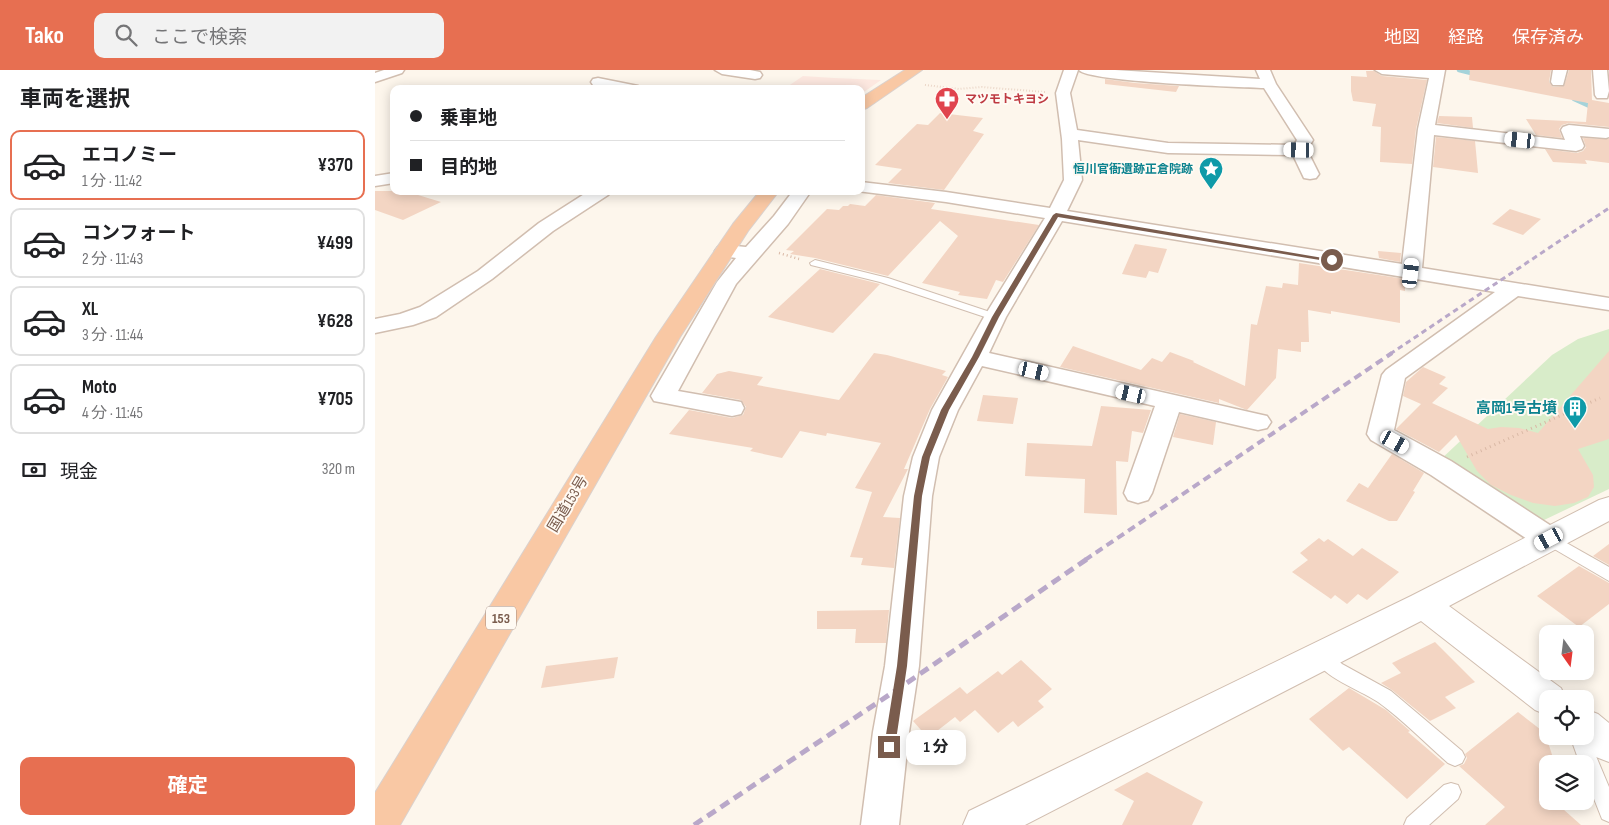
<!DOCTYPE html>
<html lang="ja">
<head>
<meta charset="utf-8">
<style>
  body { margin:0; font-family:"Sofia Sans Condensed","Noto Sans JP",sans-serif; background:#f2f2f2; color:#202124; height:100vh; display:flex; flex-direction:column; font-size:19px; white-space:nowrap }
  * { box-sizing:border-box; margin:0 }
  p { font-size:16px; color:#757577 }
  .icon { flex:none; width:28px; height:28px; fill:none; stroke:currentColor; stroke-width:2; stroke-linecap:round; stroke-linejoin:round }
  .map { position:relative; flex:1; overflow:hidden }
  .sheet { display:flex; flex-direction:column; background:#fff; width:375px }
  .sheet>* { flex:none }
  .hud { position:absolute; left:15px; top:15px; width:475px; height:110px; border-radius:10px; box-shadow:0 2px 12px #0003; display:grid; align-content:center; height:110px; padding:0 20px; background:#fff }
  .needle { width:32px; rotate:166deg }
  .controls { position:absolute; left:1164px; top:555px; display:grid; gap:10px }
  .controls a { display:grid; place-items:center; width:55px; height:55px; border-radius:10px; background:#fff; box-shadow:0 2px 12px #0003; font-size:25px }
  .end { position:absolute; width:22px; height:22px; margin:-11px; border:6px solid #7a5c4d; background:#fff; box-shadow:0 0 0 2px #fff }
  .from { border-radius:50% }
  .bubble { position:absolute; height:35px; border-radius:10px; background:#fff; box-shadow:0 2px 12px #0003; font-size:16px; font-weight:700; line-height:35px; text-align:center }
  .car { position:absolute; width:15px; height:30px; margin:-15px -8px; border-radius:6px; box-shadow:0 0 4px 1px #0007; background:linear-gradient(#fff 24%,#345 0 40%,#fff 0 76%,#345 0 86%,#fff 0) }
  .hud b { display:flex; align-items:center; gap:18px; height:48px; font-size:19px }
  .hud b+b { border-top:1px solid #e0e0e0 }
  .hud i { width:12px; height:12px; background:#202124 }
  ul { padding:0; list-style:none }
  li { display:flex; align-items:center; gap:15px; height:70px; margin:0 10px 8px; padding:0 10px; border:2px solid #e0e0e0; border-radius:10px }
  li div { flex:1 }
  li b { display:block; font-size:19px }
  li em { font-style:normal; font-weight:700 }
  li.on { border-color:#e76f51 }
  li>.icon { width:45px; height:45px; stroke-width:1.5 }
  h2 { padding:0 20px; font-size:22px; line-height:60px }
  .pay { display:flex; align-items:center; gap:12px; height:55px; padding:0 20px; font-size:19px }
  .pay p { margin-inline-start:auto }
  .cta { display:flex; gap:10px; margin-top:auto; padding:10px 20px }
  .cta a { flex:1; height:58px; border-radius:10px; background:#e76f51; color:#fff; font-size:20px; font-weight:700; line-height:58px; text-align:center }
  header { display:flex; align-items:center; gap:30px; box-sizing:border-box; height:70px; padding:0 25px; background:#e76f51; color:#fff }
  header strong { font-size:24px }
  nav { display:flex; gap:28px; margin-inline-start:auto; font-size:18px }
  .search { width:350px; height:45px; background:#f2f2f2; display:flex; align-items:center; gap:12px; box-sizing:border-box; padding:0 18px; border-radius:10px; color:#757577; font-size:19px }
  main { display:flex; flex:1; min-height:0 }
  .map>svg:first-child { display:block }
  .commercial { fill:#fde8e0 }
  .green { fill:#d8ecc9 }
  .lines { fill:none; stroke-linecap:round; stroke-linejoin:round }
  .stream { stroke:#a5d3da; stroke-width:4.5 }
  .building { fill:#f3d5c3 }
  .service-casing { stroke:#d1beb0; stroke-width:2 }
  .minor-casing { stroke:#d1beb0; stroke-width:3 }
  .tertiary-casing { stroke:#d1beb0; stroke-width:2 }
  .trunk-casing { stroke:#dad1cd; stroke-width:2 }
  .path-far2 { stroke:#d9b8a5; stroke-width:2; stroke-dasharray:0.5 2.5; stroke-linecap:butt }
  .path-far1 { stroke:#d9b8a5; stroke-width:2.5; stroke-dasharray:1 3; stroke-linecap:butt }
  .path { stroke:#d9b8a5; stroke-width:3; stroke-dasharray:1 4; stroke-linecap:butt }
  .service { fill:#fff; fill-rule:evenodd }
  .minor { fill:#fff; fill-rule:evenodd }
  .tertiary { fill:#fff; fill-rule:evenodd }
  .trunk { fill:#f9c8a4; fill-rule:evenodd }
  .rail-far2 { stroke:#b9a8c9; stroke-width:3; stroke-dasharray:5.5 4; stroke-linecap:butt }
  .rail-far1 { stroke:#b9a8c9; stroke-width:4; stroke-dasharray:8 5; stroke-linecap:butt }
  .rail { stroke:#b9a8c9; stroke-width:5; stroke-dasharray:10 6; stroke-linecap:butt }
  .route { fill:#7a5c4d }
  .labels { text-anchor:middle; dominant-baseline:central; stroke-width:4; stroke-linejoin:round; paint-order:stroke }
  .far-health-label { font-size:12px; font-weight:bold; fill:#be3a42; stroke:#fffaf3; text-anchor:start }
  .far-culture-label { font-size:12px; font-weight:bold; fill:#0d838f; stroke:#fffaf3; text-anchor:end }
  .shield { fill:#fffaf3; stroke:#a28b7f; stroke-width:1 }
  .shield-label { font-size:14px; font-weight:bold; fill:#7a5c4d }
  .culture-label { font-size:15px; font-weight:bold; fill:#0d838f; stroke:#fffaf3; text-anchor:end }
  .street-label { font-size:15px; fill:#7a5c4d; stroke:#fffaf3 }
</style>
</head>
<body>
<header>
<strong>Tako</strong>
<div class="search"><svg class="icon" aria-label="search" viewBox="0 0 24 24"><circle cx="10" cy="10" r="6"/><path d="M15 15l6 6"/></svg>ここで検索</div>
<nav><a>地図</a><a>経路</a><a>保存済み</a></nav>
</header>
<main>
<section class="sheet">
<h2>車両を選択</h2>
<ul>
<li class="on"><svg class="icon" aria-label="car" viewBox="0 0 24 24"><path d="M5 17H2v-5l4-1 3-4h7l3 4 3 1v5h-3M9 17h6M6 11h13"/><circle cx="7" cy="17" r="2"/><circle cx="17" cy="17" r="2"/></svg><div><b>エコノミー</b><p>1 分 · 11:42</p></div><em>¥370</em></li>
<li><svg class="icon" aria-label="car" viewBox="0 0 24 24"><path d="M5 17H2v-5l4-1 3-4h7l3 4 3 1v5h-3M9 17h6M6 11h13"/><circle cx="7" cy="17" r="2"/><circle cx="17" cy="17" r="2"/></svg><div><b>コンフォート</b><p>2 分 · 11:43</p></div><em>¥499</em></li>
<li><svg class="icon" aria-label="car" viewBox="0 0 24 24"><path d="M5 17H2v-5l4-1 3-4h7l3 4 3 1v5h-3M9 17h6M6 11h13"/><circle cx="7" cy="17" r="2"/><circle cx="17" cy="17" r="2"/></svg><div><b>XL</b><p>3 分 · 11:44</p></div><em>¥628</em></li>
<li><svg class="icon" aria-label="car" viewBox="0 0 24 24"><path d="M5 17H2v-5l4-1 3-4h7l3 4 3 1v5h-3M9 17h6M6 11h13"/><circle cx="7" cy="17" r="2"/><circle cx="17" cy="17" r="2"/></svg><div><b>Moto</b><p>4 分 · 11:45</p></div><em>¥705</em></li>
</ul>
<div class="pay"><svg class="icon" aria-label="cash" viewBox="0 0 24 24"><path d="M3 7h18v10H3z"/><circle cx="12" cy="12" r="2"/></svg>現金<p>320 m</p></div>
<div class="cta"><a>確定</a></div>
</section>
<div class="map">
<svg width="1234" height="755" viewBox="0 0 1234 755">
  <rect width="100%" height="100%" fill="#fdf6ec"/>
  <polygon class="commercial" points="428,6 459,8 506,10 486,24 486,19 409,19"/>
  <polygon class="green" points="1234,259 1234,419 1167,451 1064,391 1177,285 1203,269"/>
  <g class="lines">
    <g class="stream">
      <polyline points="1084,0 1104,5"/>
      <polyline points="1199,29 1234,45"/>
    </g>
  </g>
  <g class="building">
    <polygon points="1095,0 1176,0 1174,12 1178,17 1189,16 1194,0 1216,0 1217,30 1234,33 1234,57 1194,53 1187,55 1184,59 1187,68 1161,65 1151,49 1211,52 1213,33 1094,10"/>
    <polygon points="991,1 999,1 1007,6 1052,10 1041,59 1037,94 1005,92 1006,57 997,56 1001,34 978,31 976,21 976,6 992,7"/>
    <polygon points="730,9 760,13 804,16 801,22 730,14"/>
    <polygon points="565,43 608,48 598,61 609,64 569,120 513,113 527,99 500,95 542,54 553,55"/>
    <polygon points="1064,46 1097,47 1098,58 1062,53"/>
    <polygon points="1061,67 1100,71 1103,103 1058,97"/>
    <polygon points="1208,68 1234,69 1234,93 1210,90 1212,94 1178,92 1170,79 1202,83 1208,81 1211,77"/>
    <polygon points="0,121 30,121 66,132 28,150 0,140"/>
    <polygon points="501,125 560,133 556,139 664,155 628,212 621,210 612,229 583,225 585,222 547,213 583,166 565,151 513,206 440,188 415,184 419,181 411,180 452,139 464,140 468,136 473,136 475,134 490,136"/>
    <polygon points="1135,139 1166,149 1148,165 1117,154"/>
    <polygon points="760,174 792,179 783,203 774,201 771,208 747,204"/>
    <polygon points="1003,181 1026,183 1025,192 1004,188"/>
    <polygon points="924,193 1030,209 1030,221 1025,220 1025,253 956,241 956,244 933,240 934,272 926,272 926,282 903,279 901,308 872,340 844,329 844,333 685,297 698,276 766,300 777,288 787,292 795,282 819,291 818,292 870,316 876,254 882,255 891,216 907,218 908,213 923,215"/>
    <polygon points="445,199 505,214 458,263 393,247"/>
    <polygon points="1234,281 1234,369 1203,379 1218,405 1219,417 1213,427 1199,433 1180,436 1158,433 1136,425 1116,415 1102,401 1081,365 1064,382 1021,359 1046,334 1028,326 1031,312 1048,297 1071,307 1064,314 1073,318 1057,333 1113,359 1126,357 1144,358 1163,363"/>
    <polygon points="499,283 512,285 571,301 567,305 573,307 555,339 529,399 533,399 508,447 525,448 519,498 486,495 488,488 475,487 497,422 480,418 506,373 452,363 451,366 425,361 407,388 375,381 378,378 294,364 314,340 357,348 368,345 371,337 366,330 327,323 342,304 354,301 388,307 382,315 464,330"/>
    <polygon points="608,325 643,328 638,354 602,351"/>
    <polygon points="726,336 776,340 768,363 757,361 753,392 741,391 742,445 709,443 710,409 650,406 652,373 717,376"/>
    <polygon points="805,344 841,352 838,375 798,367"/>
    <polygon points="1017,384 1049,403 1038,421 1040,422 1022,451 1014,451 971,431 984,413 993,418"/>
    <polygon points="944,468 949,472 953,469 978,486 987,478 1024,502 992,530 983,524 972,534 960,525 956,529 917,502 933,490 925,483"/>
    <polygon points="1234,474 1234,495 1218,486"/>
    <polygon points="1204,496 1234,513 1234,534 1204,557 1162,526"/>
    <polygon points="514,540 511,573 480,573 481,559 442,559 442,541"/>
    <polygon points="1060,572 1100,612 1070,627 1081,638 1055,651 1017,620 1006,613 1026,603 1017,593"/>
    <polygon points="243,587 239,608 166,618 171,596"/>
    <polygon points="646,590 677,619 663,631 669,637 643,657 638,651 623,663 600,640 585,652 580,647 553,668 538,651 585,617 592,624 623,601 627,605"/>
    <polygon points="974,618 1011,640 1035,661 1033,662 1070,694 1032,729 974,677 968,681 934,649"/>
    <polygon points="1143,642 1170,663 1180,694 1172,694 1172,731 1179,731 1206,755 1110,755 1130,737 1084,696 1089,694 1092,688 1090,684"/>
    <polygon points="772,702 828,732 817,755 747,755 759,731 739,720"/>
  </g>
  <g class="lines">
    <defs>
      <g id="service">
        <polygon points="440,190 513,208 624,245 626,247 624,249 616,249 505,212 436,195 435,193"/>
        <polygon points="1174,463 1234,497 1234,511 1169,473 1166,469 1169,465"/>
        <path d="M 946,578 L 952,580 L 967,594 L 1016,621 L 1087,681 L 1090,687 L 1087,693 L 1080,696 L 1073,693 C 1051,674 1027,649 1003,632 C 982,618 949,609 937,585 L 940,580 Z"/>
        <polygon points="1210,660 1234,717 1234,752 1227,749 1210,706 1210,694 1205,694 1195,666 1210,666"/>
        <polygon points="1076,713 1083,715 1086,722 1083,729 1054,755 1029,755 1032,748 1069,715"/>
      </g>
      <g id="minor">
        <polygon points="9,0 29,0 27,3 0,12 0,3"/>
        <polygon points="340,0 375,0 385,2 387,5 385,8 380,9 347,4"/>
        <path d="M 689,0 L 703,0 L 695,23 L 702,60 L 793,73 L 919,75 L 922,70 L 889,18 C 865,17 713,12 704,0 L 740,0 L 885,9 L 881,0 L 895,0 L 901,14 L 938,70 L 932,80 L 944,104 L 941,108 L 935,109 L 929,108 L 918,85 L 793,83 L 703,70 L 707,110 L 692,141 L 1027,194 L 1043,59 L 1054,8 L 1007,4 L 1000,0 L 1070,0 L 1060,55 L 1190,70 L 1186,60 L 1188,57 L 1194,55 L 1234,59 L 1234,67 L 1231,68 L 1205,66 L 1209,76 L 1207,79 L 1201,81 L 1059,65 L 1047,198 L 1234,228 L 1234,240 L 1143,226 L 1030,308 L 1019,360 L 1076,391 L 1184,461 L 1189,469 L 1184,477 L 1174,480 L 1164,477 L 1056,405 L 996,370 L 992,364 L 1007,305 L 1011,300 L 1120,222 L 687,151 L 631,247 L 614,283 L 883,344 L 892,346 L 896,352 L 892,358 L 883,360 L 804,342 L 777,423 L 773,430 L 763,433 L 753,430 L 749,423 L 780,336 L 607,296 L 583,340 L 564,387 L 557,426 L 544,596 L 534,662 L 524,755 L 486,755 L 498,662 L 510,596 L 529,426 L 538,387 L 557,340 L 609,247 L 670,148 L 571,132 L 482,121 L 486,121 L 486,112 L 571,122 L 675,138 L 689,110 L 687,69 L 681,23 Z"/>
        <polygon points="1178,0 1192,0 1188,15 1178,15 1176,12"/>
        <polygon points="1218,0 1232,0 1234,21 1232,28 1222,28 1220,25"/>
        <polygon points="223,8 263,16 265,19 235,19 218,15 216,12 218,9"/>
        <polygon points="19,103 19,113 0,116 0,106"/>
        <polygon points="214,121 236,121 233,125 178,161 117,209 61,247 38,255 0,263 0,249 25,244 45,237 103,201 164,153"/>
        <polygon points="418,121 436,121 413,154 361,214 303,321 366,332 369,338 366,344 357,346 279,331 276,326 342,212 361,188 343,185 340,181 343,177 350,175 371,177 399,146"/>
      </g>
      <g id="tertiary">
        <polygon points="1234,427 1234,451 1074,536 1186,618 1191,629 1172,629 1172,645 1160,640 1046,551 650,755 588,755 594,741 1036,526 1224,430"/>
        <polygon points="1210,639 1223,644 1234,653 1234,692 1221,687 1196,666 1210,666"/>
      </g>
      <g id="trunk">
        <polygon points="530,0 547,0 492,38 486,40 486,28"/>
        <polygon points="385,121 404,121 373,161 305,267 25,755 0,755 0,723 281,267 358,154"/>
      </g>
    </defs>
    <use href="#service" class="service-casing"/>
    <use href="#minor" class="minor-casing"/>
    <use href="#tertiary" class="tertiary-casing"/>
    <use href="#trunk" class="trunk-casing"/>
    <polyline class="path-far2" points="550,15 584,19 607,17 670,22"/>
    <polyline class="path-far1" points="404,183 424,189"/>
    <polyline class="path" points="1092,387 1225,328"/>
    <use href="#service" class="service"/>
    <use href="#minor" class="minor"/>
    <use href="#tertiary" class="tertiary"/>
    <use href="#trunk" class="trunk"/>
    <polyline class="rail-far2" points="1015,284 1234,138"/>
    <polyline class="rail-far1" points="710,490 1017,283"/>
    <polyline class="rail" points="319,755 523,619 712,489"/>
  </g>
  <polygon class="route" points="681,143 960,190 957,192 683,147 624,247 604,287 574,340 555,387 547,426 532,596 520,677 518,681 514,682 510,681 509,677 522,596 539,426 547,387 566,340 597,287 617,247 678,145"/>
  <defs>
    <symbol id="pharmacy-pin" viewBox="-11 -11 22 30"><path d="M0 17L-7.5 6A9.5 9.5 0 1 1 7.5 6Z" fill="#e0444e" stroke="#fffaf3"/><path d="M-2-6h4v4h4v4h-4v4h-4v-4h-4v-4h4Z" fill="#fff"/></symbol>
    <symbol id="sight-pin" viewBox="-11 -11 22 30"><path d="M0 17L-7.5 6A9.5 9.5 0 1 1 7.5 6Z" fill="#0f9aa8" stroke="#fffaf3"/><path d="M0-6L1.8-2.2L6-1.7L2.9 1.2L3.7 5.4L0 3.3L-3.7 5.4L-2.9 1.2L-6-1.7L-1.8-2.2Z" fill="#fff"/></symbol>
    <symbol id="building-pin" viewBox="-11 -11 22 30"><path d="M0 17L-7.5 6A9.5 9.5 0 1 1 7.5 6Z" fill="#0f9aa8" stroke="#fffaf3"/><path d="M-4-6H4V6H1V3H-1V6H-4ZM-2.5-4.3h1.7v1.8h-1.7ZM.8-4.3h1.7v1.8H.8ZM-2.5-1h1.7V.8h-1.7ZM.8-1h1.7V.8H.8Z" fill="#fff"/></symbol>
  </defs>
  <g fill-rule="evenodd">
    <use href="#pharmacy-pin" x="558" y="15" width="28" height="38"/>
    <use href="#sight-pin" x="822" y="85" width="28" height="38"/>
    <use href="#building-pin" x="1186" y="324" width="28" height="38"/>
  </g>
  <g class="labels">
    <g class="far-health-label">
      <text x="590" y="29">マツモトキヨシ</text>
    </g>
    <g class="far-culture-label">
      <text x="818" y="99">恒川官衙遺跡正倉院跡</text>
    </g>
    <rect class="shield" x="111" y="536.5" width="30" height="23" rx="4"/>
    <g class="shield-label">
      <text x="126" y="548">153</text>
    </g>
    <g class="culture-label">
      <text x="1182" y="338">高岡1号古墳</text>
    </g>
    <g class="street-label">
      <text transform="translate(193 434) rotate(-59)">国道153号</text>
    </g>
  </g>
</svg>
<div class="controls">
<a><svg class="needle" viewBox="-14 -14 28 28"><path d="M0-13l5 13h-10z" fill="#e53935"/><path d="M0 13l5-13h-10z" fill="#757577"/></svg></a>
<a><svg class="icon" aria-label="locate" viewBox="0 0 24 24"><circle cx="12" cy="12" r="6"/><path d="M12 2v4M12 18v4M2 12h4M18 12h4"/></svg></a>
<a><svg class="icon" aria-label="layers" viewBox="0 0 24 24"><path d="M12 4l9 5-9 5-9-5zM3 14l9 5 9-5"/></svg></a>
</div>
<i class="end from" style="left:957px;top:190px"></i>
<i class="end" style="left:514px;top:677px"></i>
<div class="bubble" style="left:531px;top:660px;width:60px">1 分</div>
<i class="car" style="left:1145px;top:70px;rotate:276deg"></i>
<i class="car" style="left:924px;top:80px;rotate:271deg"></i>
<i class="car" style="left:1036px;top:203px;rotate:7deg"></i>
<i class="car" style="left:659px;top:301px;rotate:103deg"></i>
<i class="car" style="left:756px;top:324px;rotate:283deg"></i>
<i class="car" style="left:1020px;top:372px;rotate:119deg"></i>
<i class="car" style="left:1174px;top:469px;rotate:242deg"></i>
<div class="hud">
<b><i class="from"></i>乗車地</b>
<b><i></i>目的地</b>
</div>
</div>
</main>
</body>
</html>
